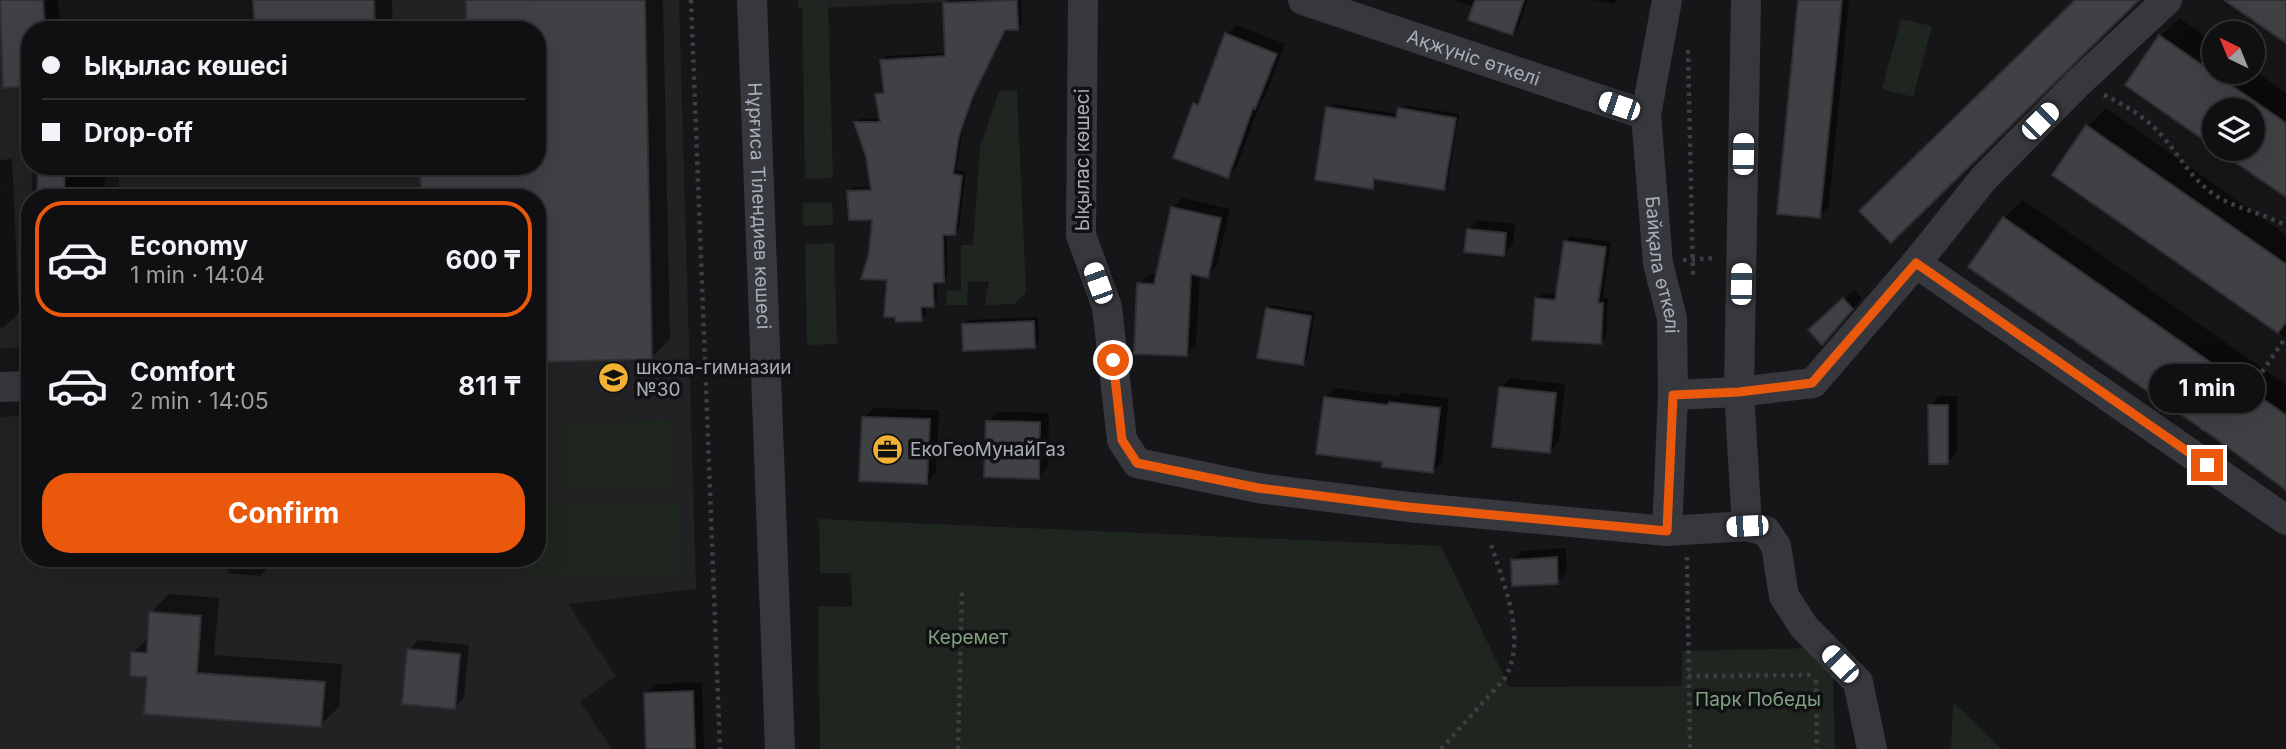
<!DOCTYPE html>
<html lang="en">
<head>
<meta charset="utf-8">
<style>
  body { margin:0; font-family:Inter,sans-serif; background:#1e1e20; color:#f1f3f6; height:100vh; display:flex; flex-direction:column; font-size:26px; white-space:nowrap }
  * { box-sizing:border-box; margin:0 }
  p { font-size:23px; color:#9c9d9f }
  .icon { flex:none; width:38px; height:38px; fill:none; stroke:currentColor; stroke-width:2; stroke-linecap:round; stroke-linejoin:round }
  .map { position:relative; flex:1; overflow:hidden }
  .side { position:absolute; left:21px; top:189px; width:525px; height:378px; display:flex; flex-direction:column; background:#101012; border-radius:28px; box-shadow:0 7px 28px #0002,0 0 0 2px #303032 }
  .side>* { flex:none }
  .hud { position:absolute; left:21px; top:21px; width:525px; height:154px; border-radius:28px; box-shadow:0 7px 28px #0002,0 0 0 2px #303032; display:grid; align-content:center; height:154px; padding:0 21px; background:#101012 }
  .needle { width:46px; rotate:317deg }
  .tools { position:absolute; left:2202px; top:21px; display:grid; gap:14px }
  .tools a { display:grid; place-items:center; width:63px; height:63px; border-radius:50%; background:#101012; box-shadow:0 7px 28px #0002,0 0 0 2px #303032; font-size:35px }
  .end { position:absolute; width:32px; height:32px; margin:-16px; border:9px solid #ea580c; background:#fff; box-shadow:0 0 0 4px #fff }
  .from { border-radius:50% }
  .bubble { position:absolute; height:49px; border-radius:24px; background:#101012; box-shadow:0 7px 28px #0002,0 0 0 2px #303032; font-size:23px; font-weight:700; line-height:49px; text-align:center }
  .car { position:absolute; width:21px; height:42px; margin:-21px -10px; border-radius:9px; box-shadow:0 0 5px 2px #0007; background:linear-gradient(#fff 24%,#345 0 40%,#fff 0 76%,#345 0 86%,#fff 0) }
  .hud b { display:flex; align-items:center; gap:24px; height:66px; font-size:26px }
  .hud b+b { border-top:2px solid #303032 }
  .hud i { width:18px; height:18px; background:#f1f3f6 }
  ul { padding:12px 0 0; list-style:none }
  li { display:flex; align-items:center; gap:21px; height:116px; margin:0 14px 10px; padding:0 7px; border:4px solid transparent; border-radius:28px }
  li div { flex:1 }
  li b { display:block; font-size:26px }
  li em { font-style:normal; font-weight:700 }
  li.on { border-color:#ea580c }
  li>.icon { width:63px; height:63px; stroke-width:1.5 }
  .cta { display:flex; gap:14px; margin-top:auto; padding:14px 21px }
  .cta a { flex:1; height:80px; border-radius:28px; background:#ea580c; color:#fff; font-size:28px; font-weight:700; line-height:80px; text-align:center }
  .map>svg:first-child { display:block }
  .built { fill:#222225 }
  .green { fill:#1e261f }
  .shadow { fill:#0007 }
  .building { fill:#404145; stroke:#303034; stroke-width:2 }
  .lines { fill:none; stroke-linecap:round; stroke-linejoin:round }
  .path { stroke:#3d3f44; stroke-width:4.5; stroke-dasharray:3.5 5; stroke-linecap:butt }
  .minor { stroke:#37383d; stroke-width:30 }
  .route { stroke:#ea580c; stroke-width:9 }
  .labels { text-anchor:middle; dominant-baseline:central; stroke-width:7; stroke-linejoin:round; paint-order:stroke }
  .street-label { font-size:19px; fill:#a8adb8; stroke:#111113 }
  .poi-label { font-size:19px; fill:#a8adb8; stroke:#111113; text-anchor:start }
  .park-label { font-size:19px; fill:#7fa381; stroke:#111113 }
</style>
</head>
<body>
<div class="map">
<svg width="2286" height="749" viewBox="0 0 2286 749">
  <rect width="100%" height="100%" fill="#161618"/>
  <g class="built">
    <polygon points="0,0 45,0 47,30 30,30 30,166 32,166 30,346 0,349"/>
    <polygon points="286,0 679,0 696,589 568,604 616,676 580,702 612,749 0,749 0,417 30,415 30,558 521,558 523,581 522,558 537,558 537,198 119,198 119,166 537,166 537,30 288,30"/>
    <polygon points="798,0 987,0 798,9"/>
  </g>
  <g class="green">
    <polygon points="802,0 828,0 833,178 805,179"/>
    <polygon points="1901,19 1932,26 1913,97 1882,89"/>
    <polygon points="1017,90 1026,293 1014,304 985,305 989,281 968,282 967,305 946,305 947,291 961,290 961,245 973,245 980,148 999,91"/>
    <polygon points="832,202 833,225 803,226 803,203"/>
    <polygon points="834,243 837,344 807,345 805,244"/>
    <polygon points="671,420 672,488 561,490 561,422"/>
    <polygon points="680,501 681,574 526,576 526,558 537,558 537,503"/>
    <polygon points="819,519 1441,546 1509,687 1682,686 1682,651 1812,648 1833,677 1835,749 820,749 818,606 852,607 851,573 820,573"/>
    <polygon points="1953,702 2002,749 1951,749"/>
  </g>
  <g class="shadow">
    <polygon points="0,0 58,0 60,30 30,30 5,86"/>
    <polygon points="255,0 392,0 393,30 257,30"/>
    <polygon points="467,0 663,0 670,339 651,358 537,166 537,30"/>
    <polygon points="948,0 1021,0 1022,24 1017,28 1007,29 977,89 963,130 956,170 966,172 959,229 954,233 947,233 947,276 943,280 937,281 937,301 933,306 925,306 926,315 921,319 871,253 874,218 849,192 854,187 872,186 868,157 856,123 860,119 881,118 877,94 885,90 882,61 886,56 946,53 945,4"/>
    <polygon points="1453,0 1528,0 1519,26 1512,33 1475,7"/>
    <polygon points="1593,0 1617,0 1613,4"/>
    <polygon points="1799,0 1849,0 1829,206 1819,216"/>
    <polygon points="2179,18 2214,42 2214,72 2252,72 2252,69 2286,93 2286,195 2219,149 2252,149 2252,110 2214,110 2161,36"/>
    <polygon points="1237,25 1285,44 1265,97 1261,101 1237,166 1228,176 1194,104 1203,95 1227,34"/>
    <polygon points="1333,104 1399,114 1404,105 1459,114 1448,183 1444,188 1377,177 1376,183 1372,187 1328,108"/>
    <polygon points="2106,108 2286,235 2286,338 2054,175 2088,126"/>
    <polygon points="12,159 19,313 4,327 0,328 0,160"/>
    <polygon points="39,166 105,166 104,198 38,198"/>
    <polygon points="1182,198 1230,209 1217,266 1207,276 1200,274 1196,345 1187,354 1139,284 1149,274 1158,274 1173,208"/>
    <polygon points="2023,200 2286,385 2286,487 2004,218"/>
    <polygon points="1478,220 1515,224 1513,244 1503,254 1468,230"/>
    <polygon points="1571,236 1611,242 1603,298 1608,298 1606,337 1600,342 1537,299 1543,293 1558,294 1565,242"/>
    <polygon points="1854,290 1862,298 1832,334 1820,321"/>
    <polygon points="1272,305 1315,312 1307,359 1302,364 1268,309"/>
    <polygon points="1038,317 1039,342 1034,346 964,325 968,320"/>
    <polygon points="1510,378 1565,384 1559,442 1549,452 1501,388"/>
    <polygon points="1335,388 1398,396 1400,393 1449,398 1442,462 1433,471 1384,461 1325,397"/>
    <polygon points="1939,396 1957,396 1957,452 1948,462 1930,406"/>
    <polygon points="874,408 939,410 936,472 927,482 864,418"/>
    <polygon points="997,412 1049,413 1048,467 1038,477 988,422"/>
    <polygon points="1566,548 1567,573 1557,582 1513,561 1522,551"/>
    <polygon points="230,558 270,558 270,566 260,576 228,573"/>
    <polygon points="422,558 438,558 428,566"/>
    <polygon points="169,594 219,598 214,655 342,664 339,707 320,725 133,653 150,636 151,613"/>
    <polygon points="418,640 469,645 464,698 454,708 409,650"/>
    <polygon points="702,682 704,749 648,749 646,693 656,684"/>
  </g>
  <g class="building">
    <polygon points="0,0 43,0 45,30 30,30 30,86 3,88"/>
    <polygon points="253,0 374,0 375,30 255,30"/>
    <polygon points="466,0 645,0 652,359 537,362 537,198 421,198 420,166 537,166 537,30 466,30"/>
    <polygon points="1017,0 1018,30 1005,30 973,96 959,136 953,174 962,176 955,235 943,235 944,282 933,283 934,307 921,307 922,321 896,322 895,317 884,317 887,280 861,279 869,253 872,220 849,220 847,191 871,190 866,157 854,122 880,122 875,94 884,93 880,60 945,56 943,3"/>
    <polygon points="1475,0 1524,0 1512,35 1468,20"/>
    <polygon points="1798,0 1842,0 1820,218 1777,214"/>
    <polygon points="2075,0 2139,0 1891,243 1859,211"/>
    <polygon points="2224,0 2286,0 2286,43"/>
    <polygon points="1225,33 1277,54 1255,109 1253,108 1228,178 1173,158 1193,103 1198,105"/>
    <polygon points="2159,35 2286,123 2286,197 2216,149 2252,149 2252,110 2214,110 2214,147 2125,85"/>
    <polygon points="1326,107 1396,118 1398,108 1456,118 1444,190 1374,179 1373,189 1315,180"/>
    <polygon points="2086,125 2286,264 2286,322 2278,333 2052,175"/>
    <polygon points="38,166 65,166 64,198 37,198"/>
    <polygon points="1171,207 1221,218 1208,278 1191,274 1187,356 1134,354 1137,283 1154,284"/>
    <polygon points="2003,217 2286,415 2286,490 2215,438 1968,267"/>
    <polygon points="1467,229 1506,233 1504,256 1464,252"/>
    <polygon points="1564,241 1606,247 1598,303 1603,303 1601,344 1532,340 1535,298 1555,300"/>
    <polygon points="1843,298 1853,309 1822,345 1808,330"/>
    <polygon points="1266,308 1311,316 1303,365 1257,358"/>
    <polygon points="1034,321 1035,348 963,351 962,324"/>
    <polygon points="1499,387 1556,393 1550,453 1492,447"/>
    <polygon points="1324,397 1388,405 1389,402 1440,408 1433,473 1382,467 1382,462 1316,454"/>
    <polygon points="1928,405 1948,405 1948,464 1929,464"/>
    <polygon points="862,417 930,419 927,484 859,481"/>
    <polygon points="986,421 1040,422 1039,479 984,477"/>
    <polygon points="1557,557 1558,584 1512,586 1511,560"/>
    <polygon points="149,612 201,616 197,673 325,682 321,727 144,714 147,677 130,676 131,652 147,653"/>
    <polygon points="407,649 460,654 455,709 402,704"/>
    <polygon points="693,691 695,749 646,749 644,693"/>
  </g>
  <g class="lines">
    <g class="path">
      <polyline points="691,0 720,749"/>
      <polyline points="1688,50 1693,279"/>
      <path d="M 2104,95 C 2125,105 2147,118 2162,136 C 2180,156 2189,176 2212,193 C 2234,209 2262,212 2286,226"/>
      <polyline points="1683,260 1716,258"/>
      <polyline points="2262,372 2286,337"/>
      <polyline points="2202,430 2249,363"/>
      <polyline points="1687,557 1690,749"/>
      <polyline points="1688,676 1813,675"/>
      <polyline points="1816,680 1817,749"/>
      <polyline points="958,749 962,588"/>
      <path d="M 1441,749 L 1505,678 C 1528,636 1503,584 1490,541"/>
    </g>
    <g class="minor">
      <path id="s1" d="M 752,0 L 780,749"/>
      <polyline points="1083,0 1081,235 1107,307 1122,440 1137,463 1258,488 1408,507 1667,531 1747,526 1766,531 1776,546 1784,596 1804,627 1858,682 1872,749"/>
      <path id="s2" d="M 1303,0 L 1646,115"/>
      <path id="s3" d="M 1667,0 L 1646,115 L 1658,264 L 1672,318 L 1673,395 L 1667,531"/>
      <polyline points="1746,0 1739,392 1747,526"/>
      <polyline points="1916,263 2286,520"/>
      <polyline points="0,387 30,386"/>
      <polyline points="1673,395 1739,392 1813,383 1916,263 1984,178 2078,83 2167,0"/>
    </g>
  </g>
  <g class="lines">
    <polyline class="route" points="1113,360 1122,440 1137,463 1258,488 1408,507 1667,531 1673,395 1739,392 1812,383 1916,263 2207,465"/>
  </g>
  <defs>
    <symbol id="school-disc" viewBox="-11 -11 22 22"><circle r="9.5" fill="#f2b134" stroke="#111113"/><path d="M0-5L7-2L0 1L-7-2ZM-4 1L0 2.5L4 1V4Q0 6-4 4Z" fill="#111"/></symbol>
    <symbol id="office-disc" viewBox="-11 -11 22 22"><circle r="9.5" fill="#f2b134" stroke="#111113"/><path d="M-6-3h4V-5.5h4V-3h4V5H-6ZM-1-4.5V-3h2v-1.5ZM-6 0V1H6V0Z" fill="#111"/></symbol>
  </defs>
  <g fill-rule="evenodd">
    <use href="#school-disc" x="596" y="360" width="35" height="35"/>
    <use href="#office-disc" x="870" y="432" width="35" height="35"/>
  </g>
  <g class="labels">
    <g class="street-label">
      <text stroke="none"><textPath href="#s2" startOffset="180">Ақжүніс өткелі</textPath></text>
      <text transform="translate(1082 160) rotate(-90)">Ықылас көшесі</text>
      <text stroke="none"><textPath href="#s1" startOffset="206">Нұрғиса Тілендиев көшесі</textPath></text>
      <text stroke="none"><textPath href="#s3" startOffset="268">Байқала өткелі</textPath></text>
    </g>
    <g class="poi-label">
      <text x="636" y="367">школа-гимназии<tspan x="636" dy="22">№30</tspan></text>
      <text x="910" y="449">ЕкоГеоМунайГаз</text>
    </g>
    <g class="park-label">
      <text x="968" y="637">Керемет</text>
      <text x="1758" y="699">Парк Победы</text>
    </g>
  </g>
</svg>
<div class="tools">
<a><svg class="needle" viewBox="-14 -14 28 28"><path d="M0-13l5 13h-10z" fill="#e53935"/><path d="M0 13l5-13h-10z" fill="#9c9d9f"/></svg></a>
<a><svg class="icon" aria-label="layers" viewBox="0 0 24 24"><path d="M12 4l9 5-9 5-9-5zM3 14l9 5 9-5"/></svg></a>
</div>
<i class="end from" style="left:1113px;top:360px"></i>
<i class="end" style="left:2207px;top:465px"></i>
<div class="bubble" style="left:2149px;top:364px;width:116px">1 min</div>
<i class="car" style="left:1619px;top:106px;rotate:289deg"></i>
<i class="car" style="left:2040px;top:121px;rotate:45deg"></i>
<i class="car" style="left:1743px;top:154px;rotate:1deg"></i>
<i class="car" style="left:1098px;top:283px;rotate:340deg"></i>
<i class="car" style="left:1741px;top:284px;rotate:1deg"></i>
<i class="car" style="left:1747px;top:526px;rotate:267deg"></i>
<i class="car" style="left:1840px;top:664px;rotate:316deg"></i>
<div class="hud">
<b><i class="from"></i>Ықылас көшесі</b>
<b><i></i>Drop-off</b>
</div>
<section class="side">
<ul>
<li class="on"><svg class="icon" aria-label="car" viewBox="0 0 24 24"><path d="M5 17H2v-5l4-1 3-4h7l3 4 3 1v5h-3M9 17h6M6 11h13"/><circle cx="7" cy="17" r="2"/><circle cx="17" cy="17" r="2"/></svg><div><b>Economy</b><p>1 min · 14:04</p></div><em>600 ₸</em></li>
<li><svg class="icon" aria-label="car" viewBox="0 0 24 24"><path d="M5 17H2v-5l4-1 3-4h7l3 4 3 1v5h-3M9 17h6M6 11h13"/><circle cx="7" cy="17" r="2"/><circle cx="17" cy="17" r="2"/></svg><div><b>Comfort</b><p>2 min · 14:05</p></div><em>811 ₸</em></li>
</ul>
<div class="cta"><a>Confirm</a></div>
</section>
</div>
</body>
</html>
